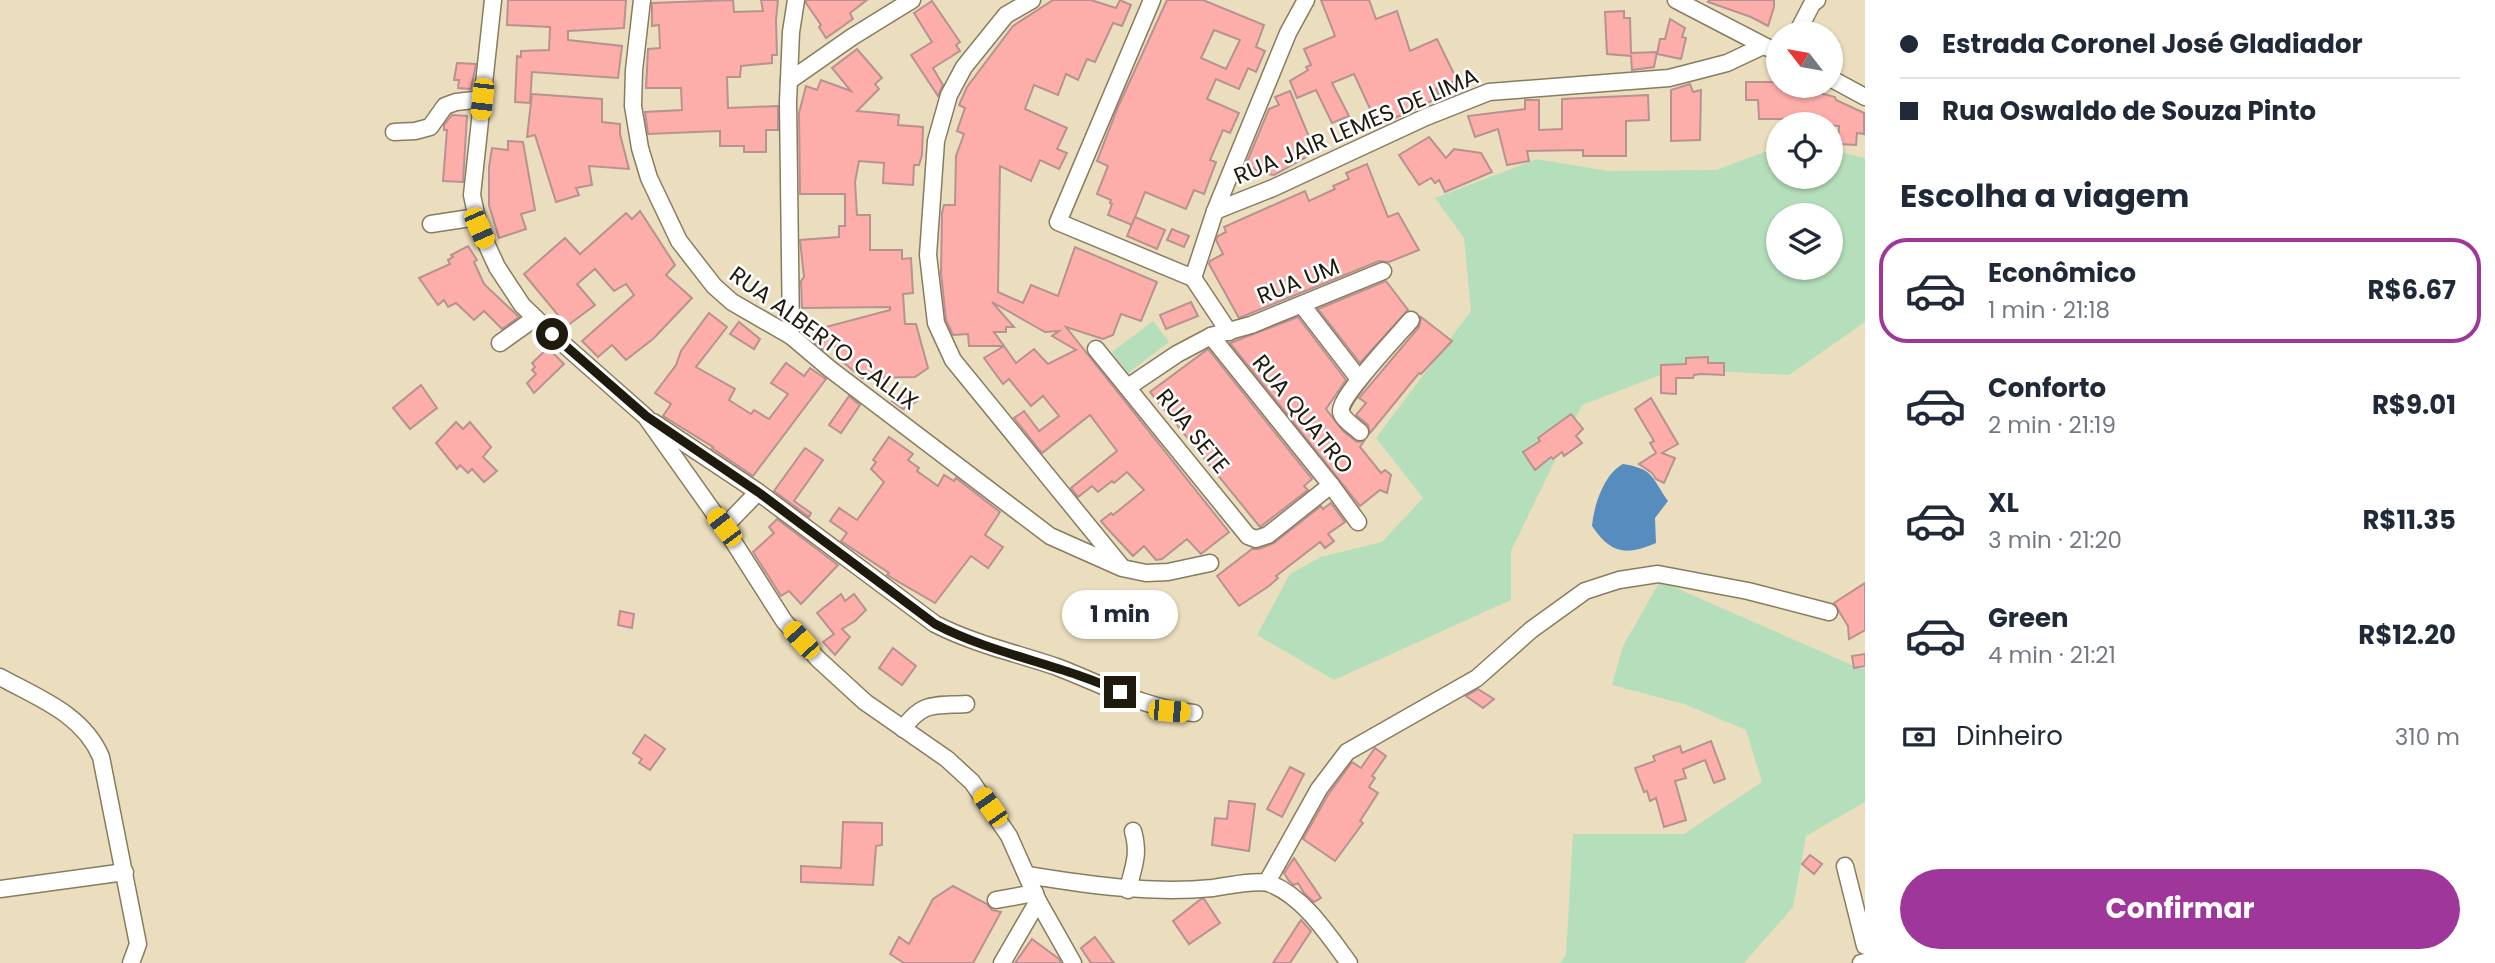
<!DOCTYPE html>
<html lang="pt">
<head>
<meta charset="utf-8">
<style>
  body { margin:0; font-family:Poppins,sans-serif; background:#f6f6f7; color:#1f2937; height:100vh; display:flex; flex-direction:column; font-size:26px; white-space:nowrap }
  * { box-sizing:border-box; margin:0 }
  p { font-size:23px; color:#747a83 }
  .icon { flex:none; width:38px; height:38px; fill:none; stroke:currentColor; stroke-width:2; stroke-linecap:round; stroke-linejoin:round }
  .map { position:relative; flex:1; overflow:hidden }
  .panel { display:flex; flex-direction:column; background:#fff; width:630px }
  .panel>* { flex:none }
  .guide { display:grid; align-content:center; height:154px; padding:0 35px; background:#fff }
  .needle { width:46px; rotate:301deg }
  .fabs { position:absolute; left:1766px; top:21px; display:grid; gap:14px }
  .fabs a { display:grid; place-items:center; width:77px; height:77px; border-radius:50%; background:#fff; box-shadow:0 2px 5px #0004; font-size:35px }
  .end { position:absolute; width:32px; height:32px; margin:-16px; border:9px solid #1f1a0e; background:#fff; box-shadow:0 0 0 4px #fff }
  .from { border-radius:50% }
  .bubble { position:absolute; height:49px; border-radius:24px; background:#fff; box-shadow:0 2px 5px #0004; font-size:23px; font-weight:700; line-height:49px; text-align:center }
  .car { position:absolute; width:21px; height:42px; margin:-21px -10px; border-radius:9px; box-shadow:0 0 5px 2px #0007; background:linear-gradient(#f5c518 24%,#345 0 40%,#f5c518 0 76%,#345 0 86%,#f5c518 0) }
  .guide b { display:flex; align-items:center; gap:24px; height:66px; font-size:26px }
  .guide b+b { border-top:2px solid #e0e1e3 }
  .guide i { width:18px; height:18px; background:#1f2937 }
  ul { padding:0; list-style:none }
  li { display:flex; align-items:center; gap:21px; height:105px; margin:0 14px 10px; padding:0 21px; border:4px solid transparent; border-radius:28px }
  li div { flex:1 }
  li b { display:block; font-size:26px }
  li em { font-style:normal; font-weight:700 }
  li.selected { border-color:#9f379a }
  li>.icon { width:63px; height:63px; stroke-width:1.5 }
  h2 { padding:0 35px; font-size:32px; line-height:84px }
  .pay { display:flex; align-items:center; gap:18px; height:77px; padding:0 35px; font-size:26px }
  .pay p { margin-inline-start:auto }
  .primary-button { display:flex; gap:14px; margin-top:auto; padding:14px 35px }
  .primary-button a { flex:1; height:80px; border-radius:42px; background:#9f379a; color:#fff; font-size:28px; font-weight:700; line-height:80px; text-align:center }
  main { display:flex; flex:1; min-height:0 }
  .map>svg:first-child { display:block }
  .green { fill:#b5dfba; fill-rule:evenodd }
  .water { fill:#578cbe }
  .building { fill:#fdadaa; stroke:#b79290; stroke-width:2; fill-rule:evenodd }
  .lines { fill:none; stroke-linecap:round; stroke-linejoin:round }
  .minor-casing { stroke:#887c5e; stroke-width:19 }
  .minor { stroke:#fff; stroke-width:16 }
  .route { stroke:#1f1a0e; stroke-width:9 }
  .labels { text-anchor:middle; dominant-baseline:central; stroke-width:5; stroke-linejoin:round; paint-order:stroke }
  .street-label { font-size:23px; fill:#1f1a0e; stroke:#fff }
</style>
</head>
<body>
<main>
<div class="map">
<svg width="1865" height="963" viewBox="0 0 1865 963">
  <rect width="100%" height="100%" fill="#ebdebe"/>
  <g class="green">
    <path d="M 1778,147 L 1778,177 L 1830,177 L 1831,150 L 1865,158 L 1865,322 L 1789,375 L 1676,369 L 1582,405 L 1511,551 L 1511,600 L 1334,680 L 1257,635 L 1290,574 L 1321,557 L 1382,542 L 1423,498 L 1376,438 L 1471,311 L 1464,238 L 1435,198 L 1537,159 L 1609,171 L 1716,170 ZM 1778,215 L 1830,215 L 1830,268 L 1778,268 Z"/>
    <polygon points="1153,321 1169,342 1128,373 1112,352"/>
    <polygon points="1660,581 1861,669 1865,668 1865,802 1806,836 1793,907 1744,963 1560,963 1566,955 1573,834 1684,834 1762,782 1746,730 1684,704 1612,685 1623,646"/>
  </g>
  <path class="water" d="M 1623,464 C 1655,469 1652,479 1668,501 L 1655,518 L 1656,543 C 1626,556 1611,554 1592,526 C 1594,505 1604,474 1623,464 Z"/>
  <g class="building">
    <polygon points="508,0 626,0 624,28 568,31 568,40 622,46 618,78 532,72 530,103 515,102 517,56 521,57 521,51 549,50 550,27 507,25"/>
    <polygon points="733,0 734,12 763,11 761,0 778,0 776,20 777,55 772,55 772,63 741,66 740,77 727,77 728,108 778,106 778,130 766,130 766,152 744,152 744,146 720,146 720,131 648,134 645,112 682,110 681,88 646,88 648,49 660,48 659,25 652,26 652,3"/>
    <polygon points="806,0 867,0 850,13 853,19 826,38 819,27 821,25 806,3"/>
    <polygon points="1053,0 1091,0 1116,8 1120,0 1131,5 1122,26 1113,23 1095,62 1087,59 1078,80 1066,74 1058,95 1034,85 1025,109 1067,128 1057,149 1067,153 1059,169 1040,160 1031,181 1000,166 998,292 1023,303 1031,285 1058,296 1075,247 1157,282 1141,321 1121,314 1113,335 1103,339 1066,327 1229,532 1201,554 1187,539 1162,559 1156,560 1144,546 1133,556 1106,527 1101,521 1111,513 1113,515 1144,490 1127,472 1114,483 1112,481 1098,492 1092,486 1078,497 1071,488 1117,451 1090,415 1042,453 1014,418 1024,411 1039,431 1059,416 1043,396 1031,406 1009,379 1003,384 984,358 1004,346 1016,363 1034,349 1048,364 1076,350 1052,336 1059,331 1045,332 992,302 1014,327 1006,327 1006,332 994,332 1004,346 969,346 968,334 953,335 946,320 941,273 942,213 944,205 955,205 956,156 964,134 957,131 965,108 959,105 967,87 1013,26"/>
    <path d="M 1167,0 L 1203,0 L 1264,25 L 1256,47 L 1265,51 L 1256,72 L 1248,68 L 1239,89 L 1216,79 L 1207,99 L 1239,113 L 1230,133 L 1223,130 L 1210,160 L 1216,162 L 1204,194 L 1194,190 L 1186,209 L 1145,192 L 1132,225 L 1108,215 L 1112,204 L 1110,203 L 1111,200 L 1097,194 L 1108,166 L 1097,161 L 1118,107 ZM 1214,30 L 1240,40 L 1226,69 L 1201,58 Z"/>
    <polygon points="1321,0 1369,0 1376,19 1397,11 1410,51 1437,39 1457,80 1436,89 1440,97 1378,126 1354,74 1332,83 1349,116 1332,123 1316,90 1297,98 1290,81 1308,70 1306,67 1311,65 1304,49 1335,36"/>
    <polygon points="1709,0 1774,0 1774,7 1768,26 1751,17 1708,2"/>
    <polygon points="932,1 960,42 956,45 960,51 933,68 943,85 938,96 911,55 932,42 914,13"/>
    <polygon points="1624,11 1624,18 1630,18 1631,53 1657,52 1654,67 1632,70 1631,56 1607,54 1605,12"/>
    <polygon points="1670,19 1685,28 1682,37 1686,38 1681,59 1657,54 1660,39 1665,39"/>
    <polygon points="857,49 882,78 875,84 879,89 857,111 899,115 898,125 923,127 922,155 919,165 914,165 913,185 883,183 884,163 859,161 855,182 857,215 870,215 870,250 902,250 902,259 911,258 913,293 903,294 905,324 916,324 928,368 915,377 862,378 843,362 832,341 823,350 815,343 811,331 890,310 890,307 802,308 801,281 804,277 800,240 839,237 839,226 845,226 845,194 800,194 799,113 806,86 817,90 821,80 851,91 832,68"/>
    <polygon points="457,63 476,64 471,89 458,88 459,80 454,80"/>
    <polygon points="1746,82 1777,82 1777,86 1815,88 1816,92 1835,97 1836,100 1864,113 1864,134 1857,133 1856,145 1838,144 1839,126 1799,124 1798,119 1759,119 1758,100 1746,100"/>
    <polygon points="1690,84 1693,92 1701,90 1700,140 1671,141 1671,90"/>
    <polygon points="1290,91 1312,144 1304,147 1308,156 1274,175 1262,173 1246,164 1269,109 1279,105 1275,97"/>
    <polygon points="532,94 602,99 602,122 620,124 620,134 629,169 589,166 592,185 576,188 579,195 556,202 535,135 527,137"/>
    <polygon points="1648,95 1649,120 1626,121 1626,156 1583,156 1583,150 1527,151 1529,161 1507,165 1498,129 1475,137 1468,116 1525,109 1525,100 1539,100 1539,130 1562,129 1562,99"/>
    <polygon points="452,115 467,116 463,182 443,181 447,130 444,130 444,125"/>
    <polygon points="1429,137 1446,158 1454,149 1481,153 1492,172 1445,192 1439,180 1435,183 1431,178 1419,185 1399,155"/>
    <polygon points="508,141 523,142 535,210 521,214 526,229 499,238 489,205 489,167 492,148 508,150"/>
    <polygon points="1367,164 1388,217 1398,213 1419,250 1389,262 1379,261 1239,318 1209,264 1210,261 1223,254 1216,240 1218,236 1226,232 1224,227 1305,191 1309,201 1335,189 1333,186 1349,179 1346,173"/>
    <polygon points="640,211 675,265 666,275 692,298 653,339 626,360 612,345 598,357 582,341 634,295 626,284 614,291 595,269 577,284 595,305 567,326 524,274 565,238 580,254 626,213 632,219"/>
    <polygon points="1135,217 1165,230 1157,249 1127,236"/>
    <polygon points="1172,229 1189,236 1184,247 1167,240"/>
    <polygon points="468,246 477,260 474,262 484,284 519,317 502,329 484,311 474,320 456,303 448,307 444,300 438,305 419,278 450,264 448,260 453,257 451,255"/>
    <polygon points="1386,281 1408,310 1360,363 1318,309"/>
    <polygon points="1191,302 1198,316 1166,329 1160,315"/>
    <polygon points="709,313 727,327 696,367 735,389 729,400 751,414 754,410 769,419 788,394 771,383 786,363 804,376 810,368 826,379 753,476 712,448 713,447 663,416 671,404 655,393 676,365 681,351"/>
    <polygon points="1298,317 1346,380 1326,409 1343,431 1357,442 1364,441 1360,447 1381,473 1385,470 1391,475 1387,493 1380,490 1360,506 1230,343"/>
    <polygon points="1421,317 1452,341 1421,374 1419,373 1370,433 1368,425 1356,415 1366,403 1359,398 1419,327"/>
    <polygon points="739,322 760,339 754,349 730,334"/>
    <polygon points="548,348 564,364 534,393 527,383 536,374 532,370 535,367 532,363"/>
    <polygon points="1208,349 1312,479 1304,486 1308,490 1260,527 1150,392"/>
    <polygon points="1708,357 1708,363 1724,363 1724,375 1701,374 1694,375 1693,378 1676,378 1676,394 1661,393 1661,365 1686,364 1686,358"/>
    <polygon points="421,385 437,408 410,429 393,408"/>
    <polygon points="911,389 917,401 903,409 892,401"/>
    <polygon points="849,396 860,405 841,433 829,425"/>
    <polygon points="1651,398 1678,444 1662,453 1675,458 1664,483 1656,479 1652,473 1639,464 1656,453 1650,443 1654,441 1635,409"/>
    <polygon points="1571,414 1583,429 1576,436 1582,443 1564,456 1562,452 1553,459 1551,457 1535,470 1523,452 1540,441 1538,438"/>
    <polygon points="456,422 463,429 470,422 491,447 483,457 497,471 484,482 472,469 468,473 460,465 457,469 436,443"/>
    <polygon points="889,437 913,454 908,460 919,468 917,471 938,486 944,475 954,481 956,478 1000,512 985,535 1003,547 988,568 971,556 935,603 887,575 889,573 841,541 847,533 830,521 839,508 857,520 884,482 871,469 876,462 873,460"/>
    <polygon points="805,448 823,460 794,501 811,513 809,517 774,491"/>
    <polygon points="1331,503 1345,522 1328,534 1334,541 1325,548 1320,542 1276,576 1278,578 1269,586 1239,606 1217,576 1252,549 1259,549 1274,543 1321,506 1323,509"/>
    <polygon points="777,519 838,565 801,604 789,591 781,596 753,552 774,533 769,527"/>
    <polygon points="1865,583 1865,630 1849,639 1848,626 1834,603"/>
    <polygon points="841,594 845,601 854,594 866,610 855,621 842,629 850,637 835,655 823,642 834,634 817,613"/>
    <polygon points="620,611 634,614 632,628 618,625"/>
    <polygon points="893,648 916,666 902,685 879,668"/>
    <polygon points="1865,654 1865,666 1854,668 1852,656"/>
    <polygon points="1478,689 1494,699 1483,708 1466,696"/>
    <polygon points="645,735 665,749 650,770 639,763 642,759 633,753"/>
    <polygon points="1711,741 1725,779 1714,783 1705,760 1683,769 1686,778 1675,781 1686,820 1664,827 1656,798 1650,801 1647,791 1644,792 1635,768 1655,761 1653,756 1680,746 1682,753"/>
    <polygon points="1375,748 1386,756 1372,776 1375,778 1369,787 1378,793 1360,821 1363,823 1335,861 1303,839 1328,795 1352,762 1361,768"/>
    <polygon points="1290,767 1304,774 1282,817 1267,809"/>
    <polygon points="1229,801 1255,804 1249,851 1212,845 1215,818 1227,819"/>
    <polygon points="843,822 882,823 882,845 876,846 873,885 801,882 801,866 841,868"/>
    <polygon points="1810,855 1822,864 1814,874 1802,864"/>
    <polygon points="1294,858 1321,898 1314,902 1304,893 1298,883 1294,885 1289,881 1284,873"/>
    <polygon points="953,886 987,904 992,910 1001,912 973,963 904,963 890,954 899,937 909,944 933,899"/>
    <polygon points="1201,899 1204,899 1220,923 1189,944 1173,921"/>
    <polygon points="1301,920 1311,931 1290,963 1273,963"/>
    <polygon points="1095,937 1114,963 1091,963 1081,948"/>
    <polygon points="1032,939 1059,959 1061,963 1015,963"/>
  </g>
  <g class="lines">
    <defs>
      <g id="minor">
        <polyline points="493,0 472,195 479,228 497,267 522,305 552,334 646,417 724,527 784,621 818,659 865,702 947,759 972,782 1009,836 1038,901 1073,963"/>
        <polyline points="642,0 634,70 633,106 640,148 649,178 679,241 714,286 732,302 791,336 830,369 1050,536 1122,568 1146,573 1168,572 1210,563"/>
        <polyline points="1032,0 1006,15 964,67 949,95 936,141 928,255 936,323 953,360 1121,566"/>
        <polyline points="1152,0 1058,222 1193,278"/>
        <polyline points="1676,0 1778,53"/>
        <polyline points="1797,33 1812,4 1817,0"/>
        <polyline points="1830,78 1865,97"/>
        <polyline points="789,81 852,37 912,0"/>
        <polyline points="394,132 415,131 430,127 445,106 456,102 483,99"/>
        <polyline points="1215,211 1273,188 1426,117 1489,92 1669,78 1727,63 1763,46"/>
        <polyline points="431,224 477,217"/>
        <polyline points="1193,278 1215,211 1288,33 1306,0"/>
        <polyline points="1193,278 1229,332"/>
        <polyline points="1302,305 1359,379"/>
        <polyline points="791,336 788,102 791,32 796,0"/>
        <polyline points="1211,336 1331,485 1358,522"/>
        <polyline points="500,343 535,318"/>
        <polyline points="1096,349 1248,536 1256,539 1268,535 1331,485"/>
        <polyline points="1128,387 1177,354 1211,336 1251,325 1383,271"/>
        <path d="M 653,422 L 758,492 L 935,624 C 974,644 1016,653 1057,667 C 1102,684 1146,709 1194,713"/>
        <path d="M 1360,432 C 1355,427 1343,420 1341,412 C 1338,398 1400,333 1411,320"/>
        <polyline points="724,527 758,492"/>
        <path d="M 0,677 C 38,698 83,714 101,757 L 138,944 L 131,963"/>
        <path d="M 903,729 C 922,701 935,706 966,704"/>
        <polyline points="1845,866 1865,946"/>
        <path d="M 1027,875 C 1089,885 1150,894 1213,888 C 1227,886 1259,879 1271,884 C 1305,898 1328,935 1349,963"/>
        <polyline points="1267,882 1319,789 1347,752 1477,678 1531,630 1585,591 1619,580 1658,574 1748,591 1829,612"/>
        <polyline points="0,889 125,872"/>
        <path d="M 1128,890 C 1133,866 1140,856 1133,831"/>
        <polyline points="996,900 1035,893"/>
        <polyline points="1002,963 1038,901"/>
        <polyline points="1861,963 1865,962"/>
      </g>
    </defs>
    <use href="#minor" class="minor-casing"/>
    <use href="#minor" class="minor"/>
  </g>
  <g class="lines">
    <path class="route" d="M 552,334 L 646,416 L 758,492 L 935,624 C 994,655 1061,664 1120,692"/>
  </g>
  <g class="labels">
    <g class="street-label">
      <text transform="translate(1356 126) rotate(-23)">RUA JAIR LEMES DE LIMA</text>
      <text transform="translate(1298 281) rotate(-22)">RUA UM</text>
      <text transform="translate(824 338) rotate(36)">RUA ALBERTO CALLIX</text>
      <text transform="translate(1303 414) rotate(51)">RUA QUATRO</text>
      <text transform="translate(1193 431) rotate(51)">RUA SETE</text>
    </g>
  </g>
</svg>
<div class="fabs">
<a><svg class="needle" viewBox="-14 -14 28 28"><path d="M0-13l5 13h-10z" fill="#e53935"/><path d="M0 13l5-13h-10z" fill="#747a83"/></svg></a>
<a><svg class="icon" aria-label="locate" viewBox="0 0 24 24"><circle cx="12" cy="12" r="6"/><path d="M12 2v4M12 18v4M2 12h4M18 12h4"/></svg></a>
<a><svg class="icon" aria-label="layers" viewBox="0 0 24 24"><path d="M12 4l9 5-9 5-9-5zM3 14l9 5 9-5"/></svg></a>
</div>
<i class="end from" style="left:552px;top:334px"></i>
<i class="end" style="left:1120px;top:692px"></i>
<div class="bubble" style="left:1062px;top:590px;width:116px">1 min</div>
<i class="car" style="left:482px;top:99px;rotate:186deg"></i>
<i class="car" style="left:479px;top:228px;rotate:156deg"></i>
<i class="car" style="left:724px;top:527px;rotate:323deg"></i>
<i class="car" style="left:801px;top:640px;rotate:318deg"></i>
<i class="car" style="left:1169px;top:711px;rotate:95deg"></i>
<i class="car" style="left:990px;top:807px;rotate:325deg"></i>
</div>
<section class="panel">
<div class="guide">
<b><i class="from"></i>Estrada Coronel José Gladiador</b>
<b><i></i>Rua Oswaldo de Souza Pinto</b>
</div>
<h2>Escolha a viagem</h2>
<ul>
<li class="selected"><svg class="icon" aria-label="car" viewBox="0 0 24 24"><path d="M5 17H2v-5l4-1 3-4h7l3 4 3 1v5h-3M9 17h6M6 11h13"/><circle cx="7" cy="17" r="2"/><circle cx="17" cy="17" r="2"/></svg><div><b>Econômico</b><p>1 min · 21:18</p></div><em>R$6.67</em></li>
<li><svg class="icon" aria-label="car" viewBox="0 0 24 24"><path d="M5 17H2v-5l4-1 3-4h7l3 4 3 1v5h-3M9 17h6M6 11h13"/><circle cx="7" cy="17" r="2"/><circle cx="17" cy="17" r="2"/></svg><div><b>Conforto</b><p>2 min · 21:19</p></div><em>R$9.01</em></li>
<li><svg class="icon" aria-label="car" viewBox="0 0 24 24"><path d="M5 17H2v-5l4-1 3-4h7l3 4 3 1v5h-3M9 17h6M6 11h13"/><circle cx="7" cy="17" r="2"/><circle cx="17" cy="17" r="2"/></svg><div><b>XL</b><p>3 min · 21:20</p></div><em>R$11.35</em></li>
<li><svg class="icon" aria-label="car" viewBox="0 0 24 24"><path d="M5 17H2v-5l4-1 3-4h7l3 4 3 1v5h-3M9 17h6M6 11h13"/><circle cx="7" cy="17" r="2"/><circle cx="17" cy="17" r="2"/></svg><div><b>Green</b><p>4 min · 21:21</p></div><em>R$12.20</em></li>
</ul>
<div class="pay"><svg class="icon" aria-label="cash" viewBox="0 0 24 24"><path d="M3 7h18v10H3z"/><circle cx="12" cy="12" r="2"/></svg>Dinheiro<p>310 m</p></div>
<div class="primary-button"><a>Confirmar</a></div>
</section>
</main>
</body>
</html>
